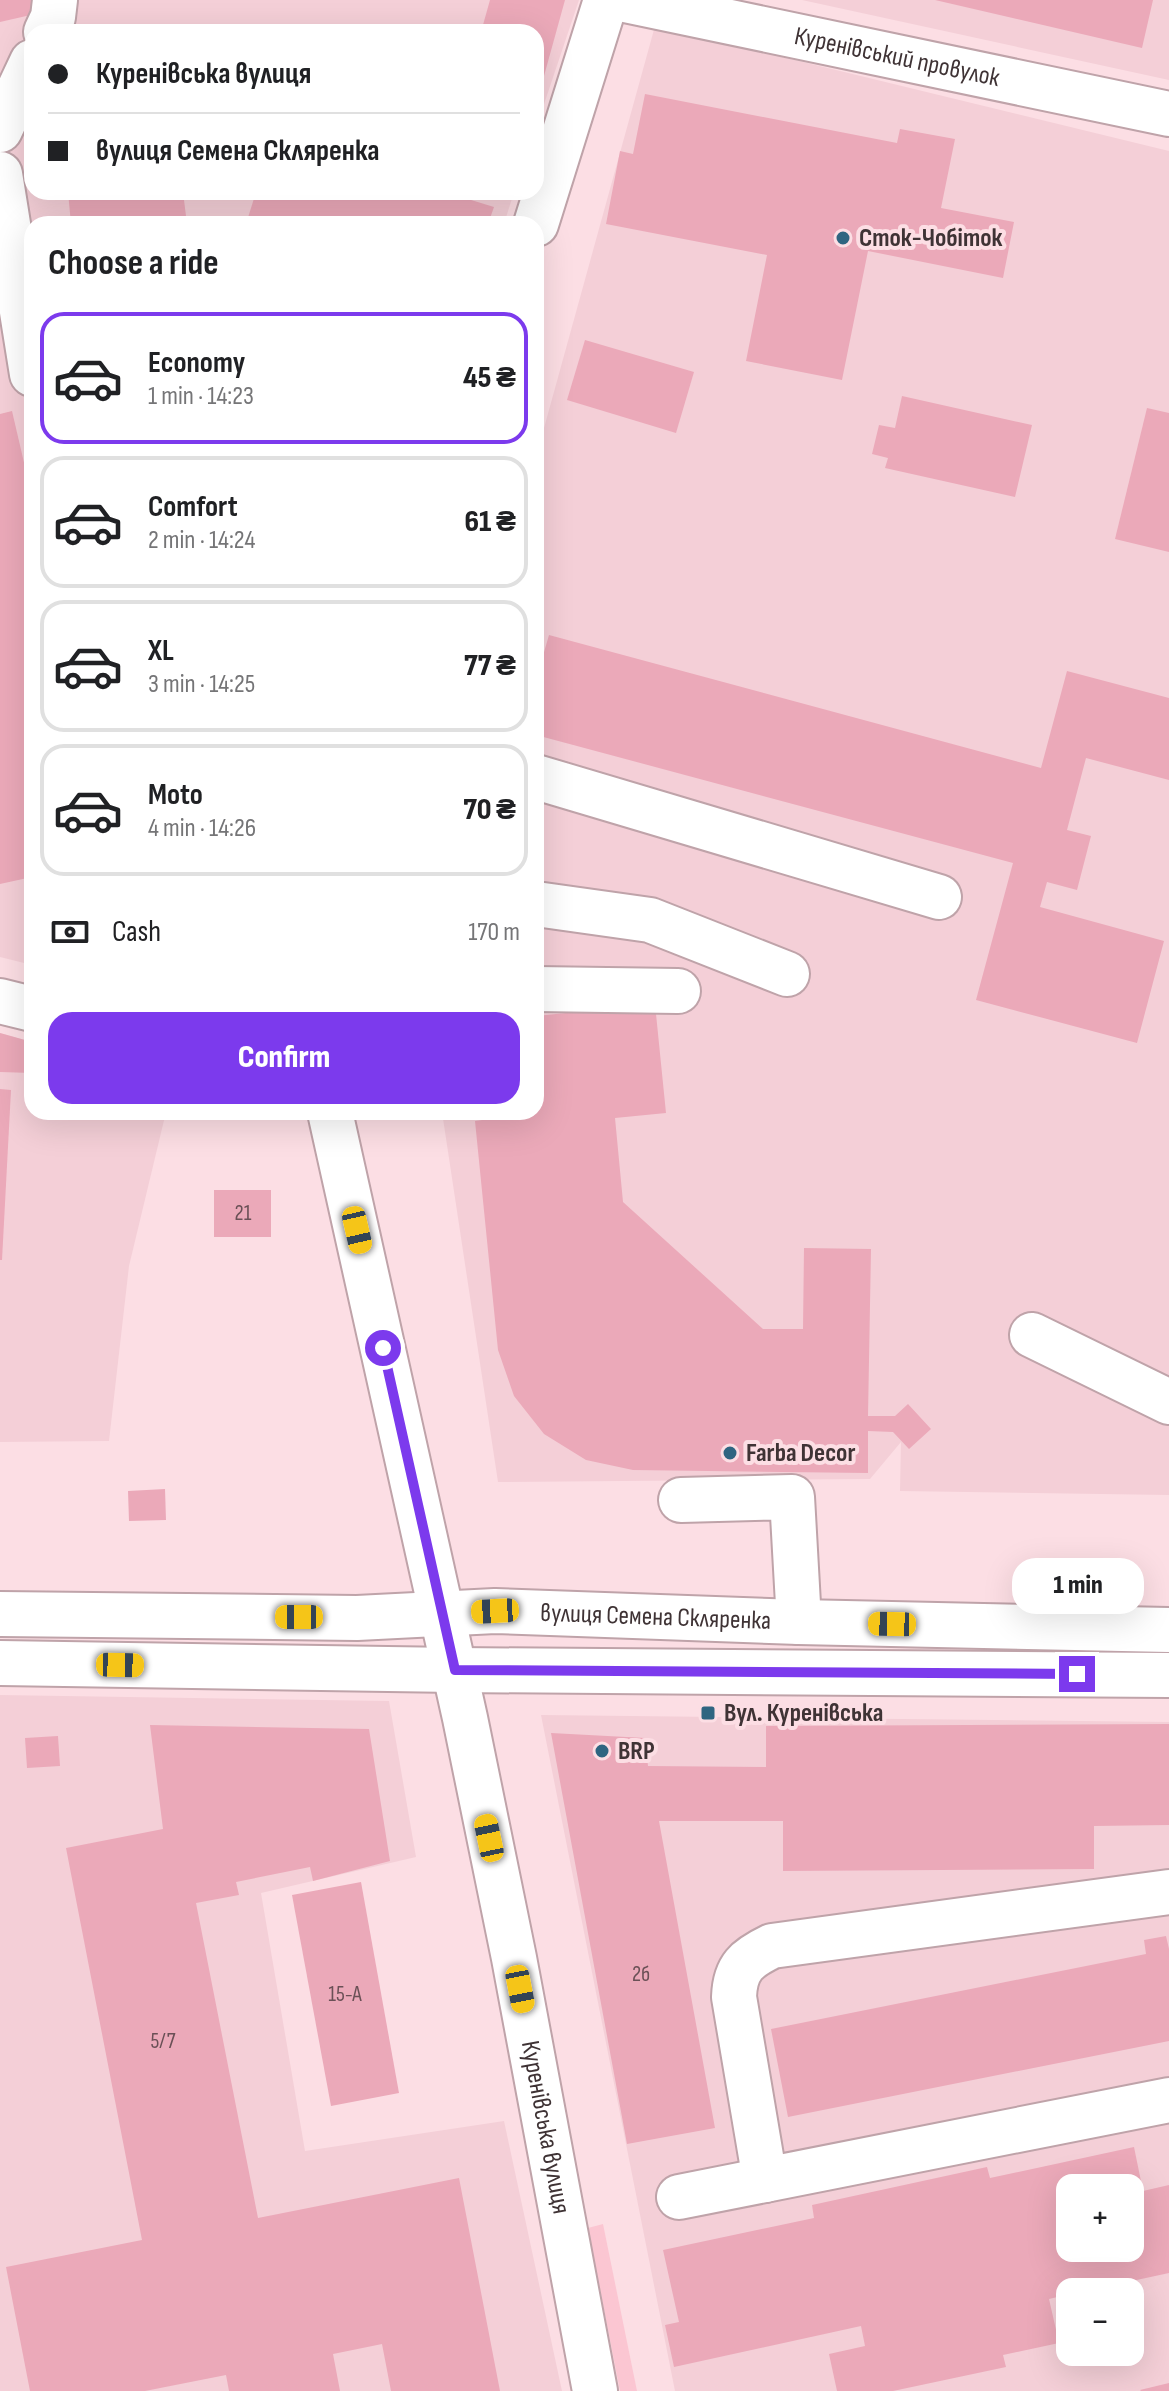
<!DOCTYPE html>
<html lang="en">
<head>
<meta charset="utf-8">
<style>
  body { margin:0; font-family:"Sofia Sans Condensed",sans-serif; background:#f6f6f6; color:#202124; height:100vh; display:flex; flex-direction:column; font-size:30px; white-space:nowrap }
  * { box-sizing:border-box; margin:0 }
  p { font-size:26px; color:#757577 }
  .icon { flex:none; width:44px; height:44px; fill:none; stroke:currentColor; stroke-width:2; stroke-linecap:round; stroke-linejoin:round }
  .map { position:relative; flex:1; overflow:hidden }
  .side { position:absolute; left:24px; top:216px; width:520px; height:904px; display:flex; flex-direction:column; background:#fff; border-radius:24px; box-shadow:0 8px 32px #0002 }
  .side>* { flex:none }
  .top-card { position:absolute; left:24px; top:24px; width:520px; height:176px; border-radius:24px; box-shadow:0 8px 32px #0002; display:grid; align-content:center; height:176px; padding:0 24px; background:#fff }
  .tools { position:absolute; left:1056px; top:2174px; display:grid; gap:16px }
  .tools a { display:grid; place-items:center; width:88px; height:88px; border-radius:16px; background:#fff; box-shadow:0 8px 32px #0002; font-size:40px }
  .end { position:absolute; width:36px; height:36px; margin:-18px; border:10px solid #7c3aed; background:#fff; box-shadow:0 0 0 4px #fff }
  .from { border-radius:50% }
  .bubble { position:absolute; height:56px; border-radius:24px; background:#fff; box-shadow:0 8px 32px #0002; font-size:26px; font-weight:800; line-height:56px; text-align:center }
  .car { position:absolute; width:24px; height:48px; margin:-24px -12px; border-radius:10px; box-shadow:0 0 6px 2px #0007; background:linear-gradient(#f5c518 24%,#345 0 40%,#f5c518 0 76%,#345 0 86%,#f5c518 0) }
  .top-card b { display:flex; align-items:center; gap:28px; height:76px; font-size:30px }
  .top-card b+b { border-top:2px solid #e0e0e0 }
  .top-card i { width:20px; height:20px; background:#202124 }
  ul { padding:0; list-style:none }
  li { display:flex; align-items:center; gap:24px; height:132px; margin:0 16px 12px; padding:0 8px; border:4px solid #e0e0e0; border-radius:24px }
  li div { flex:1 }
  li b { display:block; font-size:30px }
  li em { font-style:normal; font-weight:800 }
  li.on { border-color:#7c3aed }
  li>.icon { width:72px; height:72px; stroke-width:1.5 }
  h2 { padding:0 24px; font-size:36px; line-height:96px }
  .pay { display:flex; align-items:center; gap:20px; height:88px; padding:0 24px; font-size:30px }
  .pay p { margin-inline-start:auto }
  .button { display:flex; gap:16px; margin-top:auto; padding:16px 24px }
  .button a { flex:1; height:92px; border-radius:24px; background:#7c3aed; color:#fff; font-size:32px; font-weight:800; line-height:92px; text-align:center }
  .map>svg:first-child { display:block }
  .built { fill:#f4cfd7; fill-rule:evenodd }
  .green { fill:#fbc6d2 }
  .building { fill:#eba9b9; fill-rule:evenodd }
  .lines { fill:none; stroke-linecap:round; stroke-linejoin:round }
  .minor-casing { stroke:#bfa3a9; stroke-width:48 }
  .major-casing { stroke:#bfa3a9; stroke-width:48 }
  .minor { stroke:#fff; stroke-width:44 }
  .major { stroke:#fff; stroke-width:44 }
  .route { stroke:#7c3aed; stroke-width:10 }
  .poi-dot { fill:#2f6581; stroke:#fcdee4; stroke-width:3 }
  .labels { text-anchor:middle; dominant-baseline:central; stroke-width:8; stroke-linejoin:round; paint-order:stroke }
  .number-label { font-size:22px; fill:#6a5056 }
  .street-label { font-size:26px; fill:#3f3335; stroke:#fcdee4 }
  .poi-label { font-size:26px; font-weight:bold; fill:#3f3335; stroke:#fcdee4; text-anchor:start }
</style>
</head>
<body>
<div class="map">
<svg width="1169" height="2391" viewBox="0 0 1169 2391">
  <rect width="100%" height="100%" fill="#fcdee4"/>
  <g class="built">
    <polygon points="0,0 579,0 536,128 536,32 32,32 32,192 514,192 504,224 32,224 32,965 0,957"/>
    <polygon points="802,0 1169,0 1169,80"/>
    <polygon points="655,26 1169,151 1169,1495 900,1491 901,1442 870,1479 498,1482 442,1112 536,1112 536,457"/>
    <polygon points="0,1033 32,1042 32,1112 166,1112 129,1266 109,1441 0,1442"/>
    <polygon points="0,1695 389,1701 416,1857 261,1893 305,2151 504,2121 562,2391 0,2391"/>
    <path d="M 541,1715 L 1169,1722 L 1169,2391 L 675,2391 ZM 1070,2188 L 1130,2188 L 1130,2248 L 1070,2248 ZM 1070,2292 L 1130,2292 L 1130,2352 L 1070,2352 Z"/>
  </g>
  <polygon class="green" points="603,2224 637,2391 620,2391 588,2228"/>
  <g class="building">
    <polygon points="0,0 31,0 35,14 0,22"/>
    <polygon points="490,0 565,0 539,94 536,93 536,32 481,32"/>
    <polygon points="935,0 1153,0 1142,48"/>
    <polygon points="645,94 897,143 900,129 955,139 941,208 1014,222 1003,278 868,251 842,380 746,361 767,255 606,224 620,151 633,154"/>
    <polygon points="68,192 183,192 187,224 71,224"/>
    <polygon points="256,192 445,192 494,207 488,224 246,224"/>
    <polygon points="585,340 694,372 676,433 567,400"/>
    <polygon points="902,396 1032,425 1015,497 885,468 888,458 872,454 879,425 895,428"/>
    <polygon points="1147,408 1169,413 1169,552 1115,539"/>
    <polygon points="12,411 32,497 32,877 0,884 0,414"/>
    <polygon points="549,635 1041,768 1067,671 1169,698 1169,780 1086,758 1067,830 1091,836 1077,890 1047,882 1040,907 1164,941 1137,1043 976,1000 1013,863 536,735 536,665 540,666"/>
    <polygon points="655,1004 666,1113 615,1118 623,1202 763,1329 803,1329 804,1248 871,1249 868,1416 895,1416 908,1404 931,1429 909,1449 893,1432 868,1431 868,1473 633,1470 586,1460 544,1434 514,1396 498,1350 475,1121 482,1120 481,1112 536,1112 536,1016"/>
    <polygon points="0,1033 32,1042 32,1073 0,1072"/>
    <polygon points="0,1089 11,1090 2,1260 0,1260"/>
    <rect x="214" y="1190" width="57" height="47"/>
    <polygon points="165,1489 166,1520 129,1521 128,1491"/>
    <polygon points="1169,1724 1169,1825 1094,1826 1094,1869 783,1871 783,1821 659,1821 715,2128 627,2144 551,1733 645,1738 648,1766 766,1767 766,1726"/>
    <polygon points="150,1725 369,1729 390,1861 313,1881 310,1867 236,1882 239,1895 196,1903 258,2218 459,2178 500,2391 391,2391 382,2344 333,2354 340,2391 229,2391 226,2375 145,2391 30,2391 6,2267 142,2240 66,1848 163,1829"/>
    <polygon points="58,1736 60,1766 27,1768 25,1738"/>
    <polygon points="361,1882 399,2093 331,2106 292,1895"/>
    <polygon points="1166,1936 1169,1949 1169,2041 788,2117 771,2029 1146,1954 1144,1940"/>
    <path d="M 1134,2147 L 1143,2191 L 1169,2185 L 1169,2273 L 1081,2292 L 1070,2292 L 1070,2294 L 1049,2299 L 1059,2343 L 1003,2355 L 1006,2367 L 893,2391 L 837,2391 L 829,2354 L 865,2346 L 861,2326 L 674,2367 L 665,2325 L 679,2322 L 663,2250 L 814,2218 L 812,2205 L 987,2167 L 990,2178 ZM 1070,2188 L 1130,2188 L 1130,2248 L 1070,2248 Z"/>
    <polygon points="1169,2383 1169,2391 1141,2391 1140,2390"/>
  </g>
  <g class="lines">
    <defs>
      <g id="minor">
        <path id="s1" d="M 625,0 L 1169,114"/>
        <polyline points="46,32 53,17 55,0"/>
        <polyline points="0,130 32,62"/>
        <polyline points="0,174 32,374"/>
        <polyline points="536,224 606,0"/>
        <polyline points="536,777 939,897"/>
        <polyline points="536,904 650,920 787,974"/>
        <polyline points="536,989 678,991"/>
        <polyline points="0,1001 32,1009"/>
        <path id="s2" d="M 330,1112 L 465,1718 L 514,1958 L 595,2391"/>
        <polyline points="1032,1335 1169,1402"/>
        <polyline points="681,1500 792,1497 799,1622"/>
        <path d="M 765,2180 L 734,1997 C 735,1967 747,1958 772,1946 L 1169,1892"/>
        <polyline points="679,2197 1169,2100"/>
      </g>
      <g id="major">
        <path id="s3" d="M 0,1614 L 357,1618 L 495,1611 L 799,1622 L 1169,1630"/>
        <polyline points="0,1663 455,1670 1169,1675"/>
      </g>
    </defs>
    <use href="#minor" class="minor-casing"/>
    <use href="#major" class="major-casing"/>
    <use href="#minor" class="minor"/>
    <use href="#major" class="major"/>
  </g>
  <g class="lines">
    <polyline class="route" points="383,1348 455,1670 1077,1674"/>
  </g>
  <g class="poi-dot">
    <circle cx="843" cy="238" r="8"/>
    <circle cx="730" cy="1453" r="8"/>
    <rect x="700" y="1705" width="16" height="16" rx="4"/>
    <circle cx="602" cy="1751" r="8"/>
  </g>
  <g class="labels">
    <g class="number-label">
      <text x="243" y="1213">21</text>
      <text x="641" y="1974">2б</text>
      <text x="345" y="1994">15-А</text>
      <text x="163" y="2041">5/7</text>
    </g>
    <g class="street-label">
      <text stroke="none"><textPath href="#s1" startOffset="278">Куренівський провулок</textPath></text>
      <text stroke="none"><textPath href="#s3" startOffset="656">вулиця Семена Скляренка</textPath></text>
      <text stroke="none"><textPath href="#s2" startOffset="1038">Куренівська вулиця</textPath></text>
    </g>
    <g class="poi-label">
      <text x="859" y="238">Сток-Чобіток</text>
      <text x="746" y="1453">Farba Decor</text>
      <text x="724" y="1713">Вул. Куренівська</text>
      <text x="618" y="1751">BRP</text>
    </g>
  </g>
</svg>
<div class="tools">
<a>+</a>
<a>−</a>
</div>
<i class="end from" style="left:383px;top:1348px"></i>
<i class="end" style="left:1077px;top:1674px"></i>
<div class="bubble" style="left:1012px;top:1558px;width:132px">1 min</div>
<i class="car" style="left:357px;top:1230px;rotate:167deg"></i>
<i class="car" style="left:495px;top:1611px;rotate:267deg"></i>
<i class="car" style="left:299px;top:1617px;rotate:270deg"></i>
<i class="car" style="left:892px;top:1624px;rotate:271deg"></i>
<i class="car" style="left:120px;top:1665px;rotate:91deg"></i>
<i class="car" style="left:489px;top:1838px;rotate:348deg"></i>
<i class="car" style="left:520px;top:1989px;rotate:169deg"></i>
<div class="top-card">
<b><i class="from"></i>Куренівська вулиця</b>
<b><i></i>вулиця Семена Скляренка</b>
</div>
<section class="side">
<h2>Choose a ride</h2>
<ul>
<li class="on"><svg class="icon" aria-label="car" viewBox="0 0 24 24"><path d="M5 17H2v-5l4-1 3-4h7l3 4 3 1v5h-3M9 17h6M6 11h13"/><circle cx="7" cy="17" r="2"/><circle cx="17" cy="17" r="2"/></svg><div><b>Economy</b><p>1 min · 14:23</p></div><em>45 ₴</em></li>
<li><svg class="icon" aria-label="car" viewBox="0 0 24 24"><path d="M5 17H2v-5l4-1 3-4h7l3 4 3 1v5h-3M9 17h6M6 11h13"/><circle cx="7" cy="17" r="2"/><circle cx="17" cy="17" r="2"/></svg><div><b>Comfort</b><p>2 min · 14:24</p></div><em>61 ₴</em></li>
<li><svg class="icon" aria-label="car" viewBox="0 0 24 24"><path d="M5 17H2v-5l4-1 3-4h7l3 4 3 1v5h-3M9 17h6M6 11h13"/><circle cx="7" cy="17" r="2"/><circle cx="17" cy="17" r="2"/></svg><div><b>XL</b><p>3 min · 14:25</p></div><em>77 ₴</em></li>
<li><svg class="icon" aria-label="car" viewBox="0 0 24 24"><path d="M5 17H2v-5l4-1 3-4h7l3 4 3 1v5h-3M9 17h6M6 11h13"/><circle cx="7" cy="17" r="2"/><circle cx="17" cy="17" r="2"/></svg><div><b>Moto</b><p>4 min · 14:26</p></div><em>70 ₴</em></li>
</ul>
<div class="pay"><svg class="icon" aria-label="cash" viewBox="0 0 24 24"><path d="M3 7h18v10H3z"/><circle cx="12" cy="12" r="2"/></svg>Cash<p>170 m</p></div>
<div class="button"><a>Confirm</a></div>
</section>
</div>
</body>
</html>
